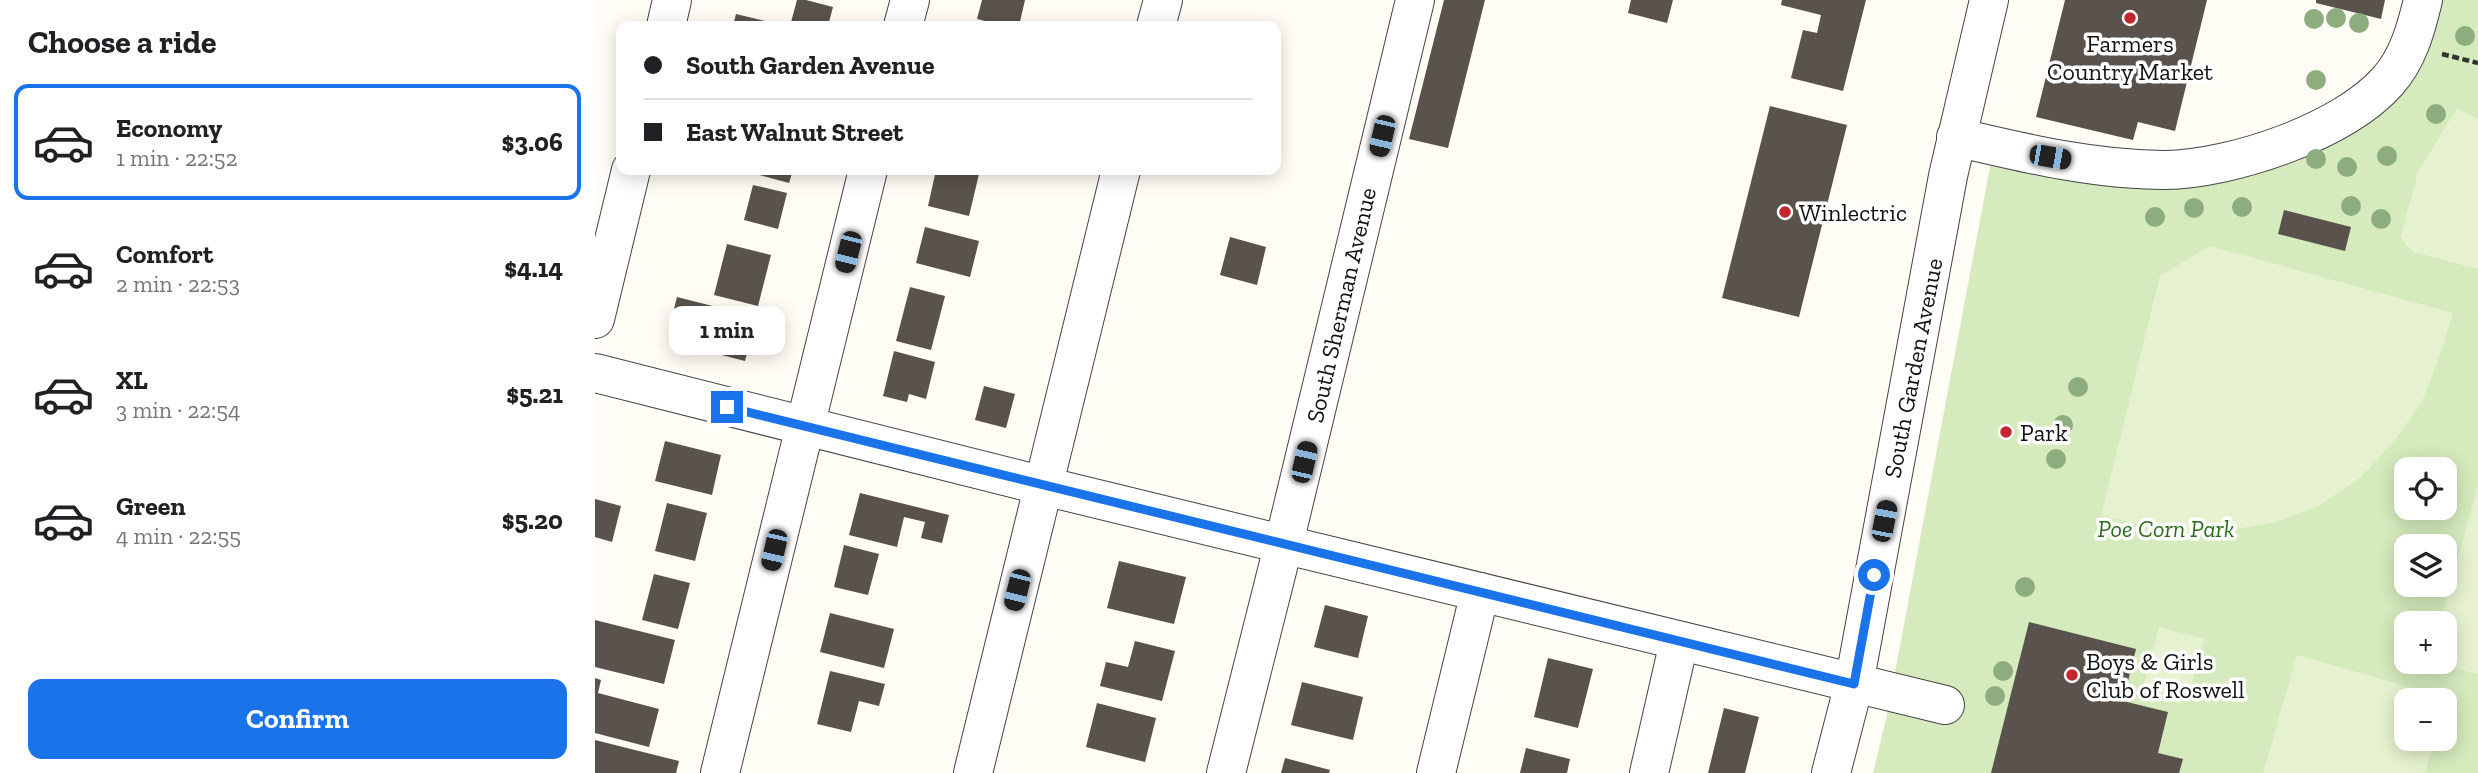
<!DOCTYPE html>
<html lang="en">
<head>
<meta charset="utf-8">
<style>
  body { margin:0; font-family:"Zilla Slab",serif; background:#f2f2f2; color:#202124; height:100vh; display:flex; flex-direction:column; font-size:26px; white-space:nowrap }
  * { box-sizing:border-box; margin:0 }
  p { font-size:23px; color:#757577 }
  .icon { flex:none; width:38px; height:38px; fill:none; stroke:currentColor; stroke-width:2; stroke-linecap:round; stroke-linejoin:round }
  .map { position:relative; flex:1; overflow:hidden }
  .drawer { display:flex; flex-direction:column; background:#fff; width:595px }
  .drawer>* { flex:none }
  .guide { position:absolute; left:21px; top:21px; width:665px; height:154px; border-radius:14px; box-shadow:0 4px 18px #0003; display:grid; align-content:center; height:154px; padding:0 28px; background:#fff }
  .buttons { position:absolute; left:1799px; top:457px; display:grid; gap:14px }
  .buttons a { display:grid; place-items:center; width:63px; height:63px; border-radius:14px; background:#fff; box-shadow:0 4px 18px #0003; font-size:35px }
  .end { position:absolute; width:32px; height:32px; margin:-16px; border:9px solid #1a73e8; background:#fff; box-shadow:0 0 0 4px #fff }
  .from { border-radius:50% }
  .bubble { position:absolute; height:49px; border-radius:14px; background:#fff; box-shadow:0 4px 18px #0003; font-size:23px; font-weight:700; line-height:49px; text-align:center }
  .car { position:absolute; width:21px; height:42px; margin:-21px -10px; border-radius:9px; box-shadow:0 0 5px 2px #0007; background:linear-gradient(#222 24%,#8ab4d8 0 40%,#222 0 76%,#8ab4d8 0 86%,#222 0) }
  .guide b { display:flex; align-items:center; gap:24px; height:66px; font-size:26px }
  .guide b+b { border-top:2px solid #e0e0e0 }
  .guide i { width:18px; height:18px; background:#202124 }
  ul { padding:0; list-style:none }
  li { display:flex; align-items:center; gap:21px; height:116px; margin:0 14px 10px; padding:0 14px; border:4px solid transparent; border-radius:14px }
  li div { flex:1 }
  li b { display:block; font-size:26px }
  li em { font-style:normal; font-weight:700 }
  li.selected { border-color:#1a73e8 }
  li>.icon { width:63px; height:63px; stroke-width:1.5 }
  h2 { padding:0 28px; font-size:32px; line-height:84px }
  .button { display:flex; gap:14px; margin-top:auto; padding:14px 28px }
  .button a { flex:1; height:80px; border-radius:14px; background:#1a73e8; color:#fff; font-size:28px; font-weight:700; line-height:80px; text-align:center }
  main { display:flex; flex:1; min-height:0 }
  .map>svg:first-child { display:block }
  .green { fill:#d5ebbd; fill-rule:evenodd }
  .pitch { fill:#e6f2cf }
  .building { fill:#5a524d }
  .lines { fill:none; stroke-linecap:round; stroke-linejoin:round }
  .minor-casing { stroke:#444; stroke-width:40 }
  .path { stroke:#333; stroke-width:4.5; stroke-dasharray:7 3.5; stroke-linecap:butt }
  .minor { stroke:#fff; stroke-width:38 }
  .tree { fill:#8dad7f }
  .route { stroke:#1a73e8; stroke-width:9 }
  .poi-dot { fill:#c4262e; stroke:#fff; stroke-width:2.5 }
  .labels { text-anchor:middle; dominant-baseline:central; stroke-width:7; stroke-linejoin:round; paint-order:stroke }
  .poi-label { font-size:24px; fill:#111; stroke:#fff; text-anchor:start }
  .street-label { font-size:24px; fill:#111; stroke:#fff }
  .park-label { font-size:24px; font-style:italic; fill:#2f6b1f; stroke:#fff }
</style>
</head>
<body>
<main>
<section class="drawer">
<h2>Choose a ride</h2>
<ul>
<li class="selected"><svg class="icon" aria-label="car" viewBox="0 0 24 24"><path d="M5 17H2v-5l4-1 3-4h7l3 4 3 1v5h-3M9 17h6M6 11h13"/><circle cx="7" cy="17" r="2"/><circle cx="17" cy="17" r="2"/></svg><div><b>Economy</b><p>1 min · 22:52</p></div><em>$3.06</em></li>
<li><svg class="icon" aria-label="car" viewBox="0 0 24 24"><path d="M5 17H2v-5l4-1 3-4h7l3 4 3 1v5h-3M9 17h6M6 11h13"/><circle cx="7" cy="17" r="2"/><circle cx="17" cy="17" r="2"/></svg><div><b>Comfort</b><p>2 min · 22:53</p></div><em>$4.14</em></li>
<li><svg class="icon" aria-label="car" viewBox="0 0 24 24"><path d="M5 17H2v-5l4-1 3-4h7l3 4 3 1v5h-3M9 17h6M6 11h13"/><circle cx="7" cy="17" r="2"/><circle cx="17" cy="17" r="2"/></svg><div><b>XL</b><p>3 min · 22:54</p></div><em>$5.21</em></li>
<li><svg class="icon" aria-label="car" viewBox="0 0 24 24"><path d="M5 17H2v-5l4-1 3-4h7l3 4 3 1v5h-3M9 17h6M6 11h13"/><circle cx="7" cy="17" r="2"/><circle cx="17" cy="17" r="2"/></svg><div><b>Green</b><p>4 min · 22:55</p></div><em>$5.20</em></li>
</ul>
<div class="button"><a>Confirm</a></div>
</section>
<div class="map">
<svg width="1883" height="773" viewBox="0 0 1883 773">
  <rect width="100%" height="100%" fill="#fffdf5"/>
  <path class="green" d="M 1826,0 L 1883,0 L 1883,773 L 1278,773 L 1292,715 L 1399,146 L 1568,170 L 1773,100 ZM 1811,469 L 1850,469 L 1850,508 L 1811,508 ZM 1811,546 L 1850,546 L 1850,584 L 1811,584 ZM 1811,623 L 1850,623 L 1850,662 L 1811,662 ZM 1811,700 L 1850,700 L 1850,738 L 1811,738 Z"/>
  <g class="pitch">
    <polygon points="1862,108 1883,119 1883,269 1819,252 1811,246 1806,236 1823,172"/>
    <polygon points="1615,246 1858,313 1848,347 1827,402 1799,441 1765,478 1725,505 1681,522 1625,532 1581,532 1506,516 1565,276"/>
    <polygon points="1883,485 1883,674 1834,662 1850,662 1850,623 1845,623"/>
    <polygon points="1564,627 1609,639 1593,700 1548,689"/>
    <polygon points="1702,655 1852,698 1850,705 1850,700 1811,700 1811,738 1840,739 1830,773 1668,773"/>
  </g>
  <g class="building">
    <polygon points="202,0 211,0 238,7 233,26 195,26"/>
    <polygon points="387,0 430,0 424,26 410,26 382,19"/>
    <polygon points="849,0 890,0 853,148 814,139"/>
    <polygon points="1036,0 1078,0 1072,23 1033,13"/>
    <polygon points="1187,0 1271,0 1248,91 1196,78 1208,30 1222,33 1226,15 1186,5"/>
    <polygon points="1470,0 1612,0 1580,131 1543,122 1538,140 1441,117"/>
    <polygon points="1721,0 1790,0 1786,19 1721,3"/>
    <polygon points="141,14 170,21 169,26 138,26"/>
    <polygon points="1175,106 1252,125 1204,317 1127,298"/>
    <polygon points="146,170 198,170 194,183"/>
    <polygon points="341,170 364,170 384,174 374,216 333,206"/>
    <polygon points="158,185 192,193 183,229 149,220"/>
    <polygon points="1689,210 1756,227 1750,251 1683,234"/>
    <polygon points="330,227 384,241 375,277 321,263"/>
    <polygon points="635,237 671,247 662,285 625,275"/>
    <polygon points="132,244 176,255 163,306 119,295"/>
    <polygon points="315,287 350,296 336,350 301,341"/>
    <polygon points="82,297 161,317 150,361 99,348 104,328 76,321"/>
    <polygon points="299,351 340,362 331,399 314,394 312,402 288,396"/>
    <polygon points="389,386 420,394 411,428 380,420"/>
    <polygon points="70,441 126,455 117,495 60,481"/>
    <polygon points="265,493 354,515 347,543 326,538 330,522 309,517 302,547 254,535"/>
    <polygon points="0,499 26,506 17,542 0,537"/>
    <polygon points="72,503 112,513 100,561 60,551"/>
    <polygon points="249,545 284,554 273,595 239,587"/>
    <polygon points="524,561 591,577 579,624 512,608"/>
    <polygon points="59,574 95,583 83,629 47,620"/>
    <polygon points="730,605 773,616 763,658 719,647"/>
    <polygon points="235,613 299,629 289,668 225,652"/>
    <polygon points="0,620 80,640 69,684 0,667"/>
    <polygon points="1434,622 1541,649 1528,701 1573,712 1563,753 1588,759 1584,773 1396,773"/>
    <polygon points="540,641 580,651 567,701 505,686 511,662 533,667"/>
    <polygon points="953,658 998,669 983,728 939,717"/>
    <polygon points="235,671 290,684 284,706 264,701 256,732 222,724"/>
    <polygon points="0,678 6,680 3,693 64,709 54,747 0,733"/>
    <polygon points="707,682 768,697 758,740 696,725"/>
    <polygon points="502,703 561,718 550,762 491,747"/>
    <polygon points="1129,708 1164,717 1150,773 1113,773"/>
    <polygon points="0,740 84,761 81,773 0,773"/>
    <polygon points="931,748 975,759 972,773 925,773"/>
    <polygon points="690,758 735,770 734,773 686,773"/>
  </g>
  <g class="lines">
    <defs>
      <g id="minor">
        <polyline points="71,26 77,0"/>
        <polyline points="308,26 315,0"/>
        <polyline points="561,26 568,0"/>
        <path d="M 1361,137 C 1429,153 1499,170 1570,170 C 1637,169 1747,132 1792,82 C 1813,59 1821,29 1828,0"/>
        <polyline points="0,319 36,170"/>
        <polyline points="0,373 457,488 1350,705"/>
        <polyline points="125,773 273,170"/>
        <polyline points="378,773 526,170"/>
        <polyline points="631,773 689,543 820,0"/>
        <polyline points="841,773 885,592"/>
        <polyline points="1054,773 1084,642"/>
        <polyline points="1236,773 1259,684 1353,176 1394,0"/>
      </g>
    </defs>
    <use href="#minor" class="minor-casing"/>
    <polyline class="path" points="1847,54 1883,63"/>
    <use href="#minor" class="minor"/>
  </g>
  <g class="tree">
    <circle cx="1741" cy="18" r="10"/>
    <circle cx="1719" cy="19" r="10"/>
    <circle cx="1764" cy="23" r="10"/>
    <circle cx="1870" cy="36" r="10"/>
    <circle cx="1721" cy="80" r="10"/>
    <circle cx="1841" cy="114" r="10"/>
    <circle cx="1792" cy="156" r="10"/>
    <circle cx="1721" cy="159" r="10"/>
    <circle cx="1752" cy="167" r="10"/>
    <circle cx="1756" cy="206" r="10"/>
    <circle cx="1647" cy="207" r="10"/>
    <circle cx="1599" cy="208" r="10"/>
    <circle cx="1560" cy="217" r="10"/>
    <circle cx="1786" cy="219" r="10"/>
    <circle cx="1483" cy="387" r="10"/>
    <circle cx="1468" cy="425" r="10"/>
    <circle cx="1461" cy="459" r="10"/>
    <circle cx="1430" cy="587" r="10"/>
    <circle cx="1408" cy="671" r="10"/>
    <circle cx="1400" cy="696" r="10"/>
  </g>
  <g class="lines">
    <polyline class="route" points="132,407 1259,684 1279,575"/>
  </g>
  <g class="poi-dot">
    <circle cx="1535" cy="18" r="7"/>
    <circle cx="1190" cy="212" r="7"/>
    <circle cx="1411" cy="432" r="7"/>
    <circle cx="1477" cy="675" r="7"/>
  </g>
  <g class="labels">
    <g class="poi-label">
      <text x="1535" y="43" text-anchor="middle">Farmers<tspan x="1535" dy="28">Country Market</tspan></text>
      <text x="1204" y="212">Winlectric</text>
      <text x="1425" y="432">Park</text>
      <text x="1491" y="661">Boys &amp; Girls<tspan x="1491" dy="28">Club of Roswell</tspan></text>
    </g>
    <g class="street-label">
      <text transform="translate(746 305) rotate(-77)">South Sherman Avenue</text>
      <text transform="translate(1318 368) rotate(-79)">South Garden Avenue</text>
    </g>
    <g class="park-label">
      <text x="1571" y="528">Poe Corn Park</text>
    </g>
  </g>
</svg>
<div class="buttons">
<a><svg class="icon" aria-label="locate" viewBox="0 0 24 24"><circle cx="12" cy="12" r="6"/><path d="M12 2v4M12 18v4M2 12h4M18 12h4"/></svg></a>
<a><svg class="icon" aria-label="layers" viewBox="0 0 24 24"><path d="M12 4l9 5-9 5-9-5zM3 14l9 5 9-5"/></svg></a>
<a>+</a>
<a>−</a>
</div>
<i class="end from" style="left:1279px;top:575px"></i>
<i class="end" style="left:132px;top:407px"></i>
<div class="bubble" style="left:74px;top:306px;width:116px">1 min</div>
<i class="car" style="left:787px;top:136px;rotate:193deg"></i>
<i class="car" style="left:1455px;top:157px;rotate:100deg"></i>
<i class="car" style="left:253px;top:252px;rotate:194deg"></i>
<i class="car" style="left:709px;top:462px;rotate:13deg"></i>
<i class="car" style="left:1289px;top:521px;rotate:11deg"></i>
<i class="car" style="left:179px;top:550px;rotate:193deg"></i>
<i class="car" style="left:422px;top:590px;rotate:194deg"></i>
<div class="guide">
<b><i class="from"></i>South Garden Avenue</b>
<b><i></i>East Walnut Street</b>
</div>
</div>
</main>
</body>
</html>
